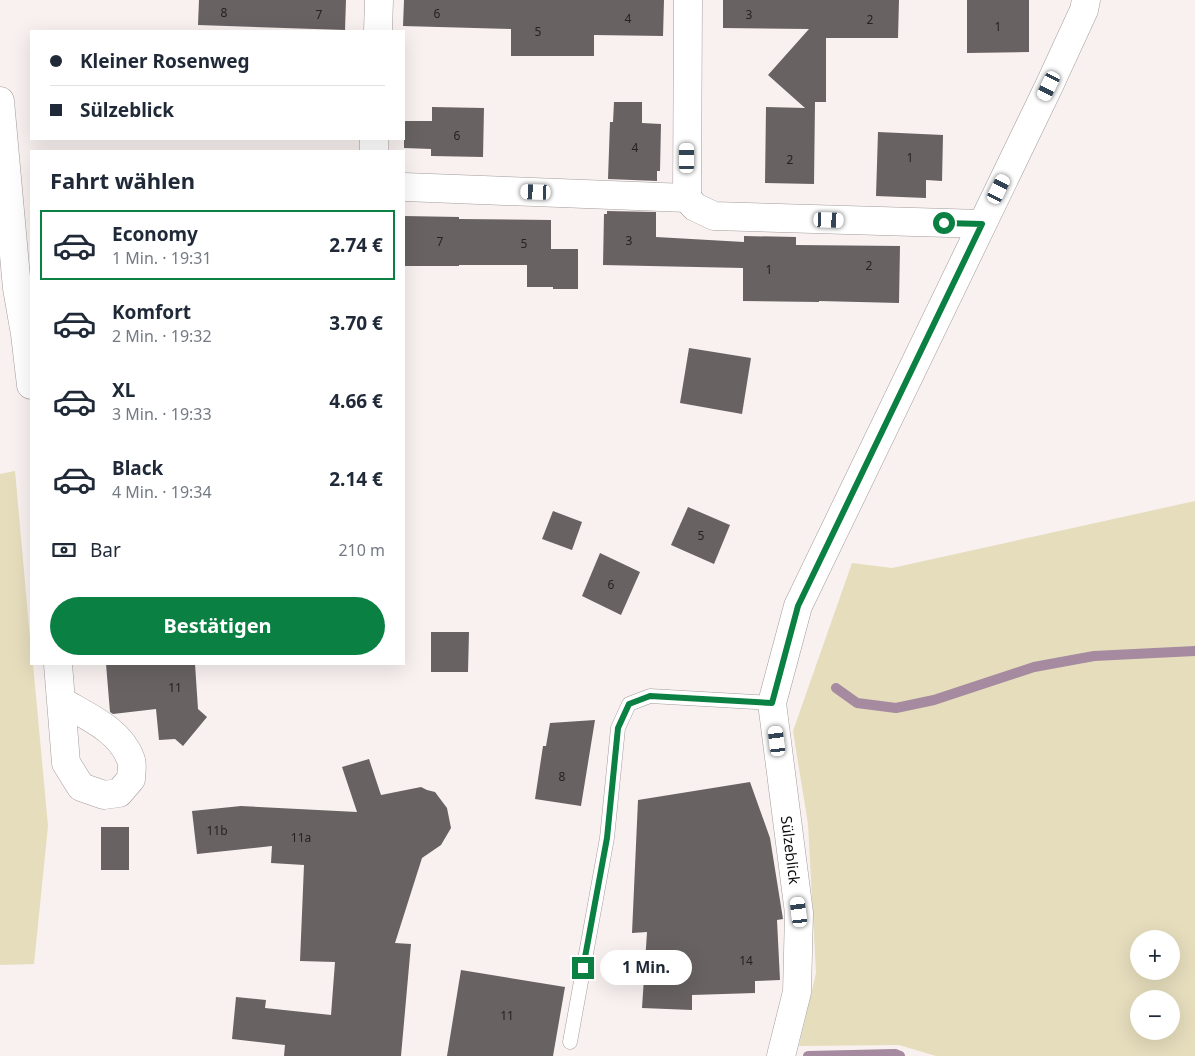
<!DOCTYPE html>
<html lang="de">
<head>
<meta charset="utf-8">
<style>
  body { margin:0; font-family:"Noto Sans",sans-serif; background:#f2f2f3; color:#1f2937; height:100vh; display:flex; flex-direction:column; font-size:19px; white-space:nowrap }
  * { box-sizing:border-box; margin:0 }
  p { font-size:16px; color:#747a83 }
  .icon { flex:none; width:28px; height:28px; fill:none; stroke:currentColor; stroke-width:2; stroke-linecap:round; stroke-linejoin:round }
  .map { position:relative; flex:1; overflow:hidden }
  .sheet { position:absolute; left:30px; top:150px; width:375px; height:515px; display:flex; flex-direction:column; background:#fff; border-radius:0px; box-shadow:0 5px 20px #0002 }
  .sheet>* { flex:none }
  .hud { position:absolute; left:30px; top:30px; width:375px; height:110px; border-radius:0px; box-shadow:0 5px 20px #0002; display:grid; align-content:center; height:110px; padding:0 20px; background:#fff }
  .fabs { position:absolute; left:1130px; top:930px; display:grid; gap:10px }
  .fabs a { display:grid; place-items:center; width:50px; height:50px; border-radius:50%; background:#fff; box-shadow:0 5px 20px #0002; font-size:25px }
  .end { position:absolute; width:22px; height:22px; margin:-11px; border:6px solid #0b8043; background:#fff; box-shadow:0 0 0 2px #fff }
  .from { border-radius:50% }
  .bubble { position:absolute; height:35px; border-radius:18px; background:#fff; box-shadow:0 5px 20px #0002; font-size:16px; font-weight:700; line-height:35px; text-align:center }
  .car { position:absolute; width:15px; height:30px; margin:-15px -8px; border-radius:6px; box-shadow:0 0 4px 1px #0007; background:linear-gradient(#fff 24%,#345 0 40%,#fff 0 76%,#345 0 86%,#fff 0) }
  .hud b { display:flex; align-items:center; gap:18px; height:48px; font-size:19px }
  .hud b+b { border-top:1px solid #e0e1e3 }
  .hud i { width:12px; height:12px; background:#1f2937 }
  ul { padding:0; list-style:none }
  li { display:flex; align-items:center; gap:15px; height:70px; margin:0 10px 8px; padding:0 10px; border:2px solid transparent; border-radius:0px }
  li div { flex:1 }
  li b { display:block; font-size:19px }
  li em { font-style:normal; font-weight:700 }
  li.on { border-color:#0b8043 }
  li>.icon { width:45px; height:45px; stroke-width:1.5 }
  h2 { padding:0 20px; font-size:22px; line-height:60px }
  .pay { display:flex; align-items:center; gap:12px; height:55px; padding:0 20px; font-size:19px }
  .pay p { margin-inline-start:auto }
  .button { display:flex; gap:10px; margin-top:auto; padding:10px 20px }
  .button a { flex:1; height:58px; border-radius:30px; background:#0b8043; color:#fff; font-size:20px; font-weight:700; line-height:58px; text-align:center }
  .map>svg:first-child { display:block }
  .green { fill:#e5ddbc; fill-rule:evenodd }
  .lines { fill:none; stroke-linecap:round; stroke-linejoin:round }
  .stream { stroke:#a58aa0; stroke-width:10 }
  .building { fill:#686263 }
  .service-casing { stroke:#a39c9b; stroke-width:15 }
  .minor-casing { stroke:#a39c9b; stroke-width:29 }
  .service { stroke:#fff; stroke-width:14 }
  .minor { stroke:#fff; stroke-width:28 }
  .route { stroke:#0b8043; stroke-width:6 }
  .labels { text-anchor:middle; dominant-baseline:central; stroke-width:4; stroke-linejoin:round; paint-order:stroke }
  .number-label { font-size:12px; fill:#252222 }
  .street-label { font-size:15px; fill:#0f0d0c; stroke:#fff }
</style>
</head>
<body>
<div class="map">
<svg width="1195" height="1056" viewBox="0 0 1195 1056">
  <rect width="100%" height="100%" fill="#f8f1f0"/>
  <g class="green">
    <polygon points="15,471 31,649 31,664 33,664 48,826 34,964 0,965 0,474"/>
    <path d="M 1195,501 L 1195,1056 L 936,1056 L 899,1045 L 799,1046 L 816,973 L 808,824 L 793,731 L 852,563 L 892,568 ZM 1139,939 L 1171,939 L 1171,971 L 1139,971 ZM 1139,999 L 1171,999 L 1171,1031 L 1139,1031 Z"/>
  </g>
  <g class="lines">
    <g class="stream">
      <polyline points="836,688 857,703 896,708 934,700 1034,667 1094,656 1195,651"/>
      <polyline points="808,1056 895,1054 900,1056"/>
    </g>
  </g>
  <g class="building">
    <polygon points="199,0 346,0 345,30 198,25"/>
    <polygon points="404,0 664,0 663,36 594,35 594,56 511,56 511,29 403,26"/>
    <polygon points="723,0 899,0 898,38 826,38 826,102 815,102 814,184 765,183 766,107 805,108 768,75 809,29 723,28"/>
    <polygon points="967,0 1029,0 1029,52 967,53"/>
    <polygon points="614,102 642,102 642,123 661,124 660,171 657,171 657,181 608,179 610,122 613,122"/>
    <polygon points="432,107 484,108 483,157 431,156 431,149 404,148 404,121 432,121"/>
    <polygon points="878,132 943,135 942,181 926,180 926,198 876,196"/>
    <polygon points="607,211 656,212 656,237 744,242 744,236 796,237 796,245 900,246 899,303 819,301 819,302 743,301 743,268 603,265 604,214 607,214"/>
    <polygon points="404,216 459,217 459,219 551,220 551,249 578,249 578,289 553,289 553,287 527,287 527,265 459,265 459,266 404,266"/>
    <polygon points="689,348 751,358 742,414 680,403"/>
    <polygon points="688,507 730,525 714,564 671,545"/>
    <polygon points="553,511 582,522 572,550 542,539"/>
    <polygon points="600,553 640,572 621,615 582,596"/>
    <polygon points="431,632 469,632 468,672 431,672"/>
    <polygon points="106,664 195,664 198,709 207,717 183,746 175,739 159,740 156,709 113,714 110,712"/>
    <polygon points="595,720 581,806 535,799 543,746 546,746 550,723"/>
    <polygon points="369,759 381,795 421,787 427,790 435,792 447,808 451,828 441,845 422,858 395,943 411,944 401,1056 284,1056 285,1045 232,1039 236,997 266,1000 265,1008 331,1015 335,962 300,961 304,865 271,863 272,846 197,854 192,811 241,806 357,812 342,767"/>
    <polygon points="750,782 770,838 783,919 777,920 780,980 755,981 755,993 692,995 692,1010 642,1008 647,932 632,933 638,800"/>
    <rect x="101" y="827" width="28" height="43"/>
    <polygon points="461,970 565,987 553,1056 447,1056"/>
  </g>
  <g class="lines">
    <defs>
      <polyline id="service" points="570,1042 607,838 618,728 629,704 650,696 772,703"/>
      <g id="minor">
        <polyline points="378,31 379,0"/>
        <polyline points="0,101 17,288 25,334 31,385"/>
        <polyline points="374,151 374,139"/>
        <polyline points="404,187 687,198 688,0"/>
        <polyline points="687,198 695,207 714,216 982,224"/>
        <path d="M 58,664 L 66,763 L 81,787 L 104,795 L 119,793 L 131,779 C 131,773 133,766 131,760 C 121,730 86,716 61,701"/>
        <polyline points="781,1056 797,992 799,913 772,703 798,606 1049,86 1084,10 1086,0"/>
      </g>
    </defs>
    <use href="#service" class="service-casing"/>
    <use href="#minor" class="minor-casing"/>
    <use href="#service" class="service"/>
    <use href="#minor" class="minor"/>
  </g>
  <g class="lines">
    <polyline class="route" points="583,968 607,838 618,728 629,704 650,696 772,703 798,606 982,224 944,223"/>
  </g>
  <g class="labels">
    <g class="number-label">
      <text x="224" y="12">8</text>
      <text x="437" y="13">6</text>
      <text x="319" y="14">7</text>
      <text x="749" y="14">3</text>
      <text x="628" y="18">4</text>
      <text x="870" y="19">2</text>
      <text x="998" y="26">1</text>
      <text x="538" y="31">5</text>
      <text x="457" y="135">6</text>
      <text x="635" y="147">4</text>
      <text x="910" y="157">1</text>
      <text x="790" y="159">2</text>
      <text x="629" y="240">3</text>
      <text x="440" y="241">7</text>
      <text x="524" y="243">5</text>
      <text x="869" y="265">2</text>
      <text x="769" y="269">1</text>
      <text x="701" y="535">5</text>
      <text x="611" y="584">6</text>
      <text x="175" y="687">11</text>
      <text x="562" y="776">8</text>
      <text x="217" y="830">11b</text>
      <text x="301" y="837">11a</text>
      <text x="746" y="960">14</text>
      <text x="507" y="1015">11</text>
    </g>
    <g class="street-label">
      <text transform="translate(791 850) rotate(83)">Sülzeblick</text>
    </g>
  </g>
</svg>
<div class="fabs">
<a>+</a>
<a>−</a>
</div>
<i class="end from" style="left:944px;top:223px"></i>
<i class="end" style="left:583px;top:968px"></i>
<div class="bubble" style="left:600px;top:950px;width:92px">1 Min.</div>
<i class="car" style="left:1049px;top:86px;rotate:206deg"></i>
<i class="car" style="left:687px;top:158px;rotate:0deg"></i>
<i class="car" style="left:999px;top:189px;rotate:26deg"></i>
<i class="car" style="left:536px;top:192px;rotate:272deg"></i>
<i class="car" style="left:829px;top:220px;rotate:92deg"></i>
<i class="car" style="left:777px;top:741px;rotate:353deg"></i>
<i class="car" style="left:799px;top:912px;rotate:353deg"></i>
<div class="hud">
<b><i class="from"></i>Kleiner Rosenweg</b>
<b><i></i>Sülzeblick</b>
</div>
<section class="sheet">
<h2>Fahrt wählen</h2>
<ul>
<li class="on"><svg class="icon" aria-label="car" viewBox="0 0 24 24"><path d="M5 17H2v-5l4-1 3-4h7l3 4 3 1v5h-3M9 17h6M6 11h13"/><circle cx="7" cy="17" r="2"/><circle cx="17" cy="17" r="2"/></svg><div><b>Economy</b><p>1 Min. · 19:31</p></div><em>2.74 €</em></li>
<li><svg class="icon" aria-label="car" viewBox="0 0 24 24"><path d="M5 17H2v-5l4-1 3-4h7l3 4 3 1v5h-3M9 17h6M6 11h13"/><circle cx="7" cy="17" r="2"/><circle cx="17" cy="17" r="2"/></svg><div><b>Komfort</b><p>2 Min. · 19:32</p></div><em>3.70 €</em></li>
<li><svg class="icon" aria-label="car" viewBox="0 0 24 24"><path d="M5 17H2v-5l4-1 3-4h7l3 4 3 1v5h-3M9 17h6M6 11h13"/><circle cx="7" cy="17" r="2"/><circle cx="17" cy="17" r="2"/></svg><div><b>XL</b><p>3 Min. · 19:33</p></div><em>4.66 €</em></li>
<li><svg class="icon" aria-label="car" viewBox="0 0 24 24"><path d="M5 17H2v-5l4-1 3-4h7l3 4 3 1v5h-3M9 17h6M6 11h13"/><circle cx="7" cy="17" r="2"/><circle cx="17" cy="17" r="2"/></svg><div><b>Black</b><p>4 Min. · 19:34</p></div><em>2.14 €</em></li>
</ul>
<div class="pay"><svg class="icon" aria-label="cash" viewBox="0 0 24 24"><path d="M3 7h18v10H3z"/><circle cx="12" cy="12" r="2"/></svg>Bar<p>210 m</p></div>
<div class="button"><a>Bestätigen</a></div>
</section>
</div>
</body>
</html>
